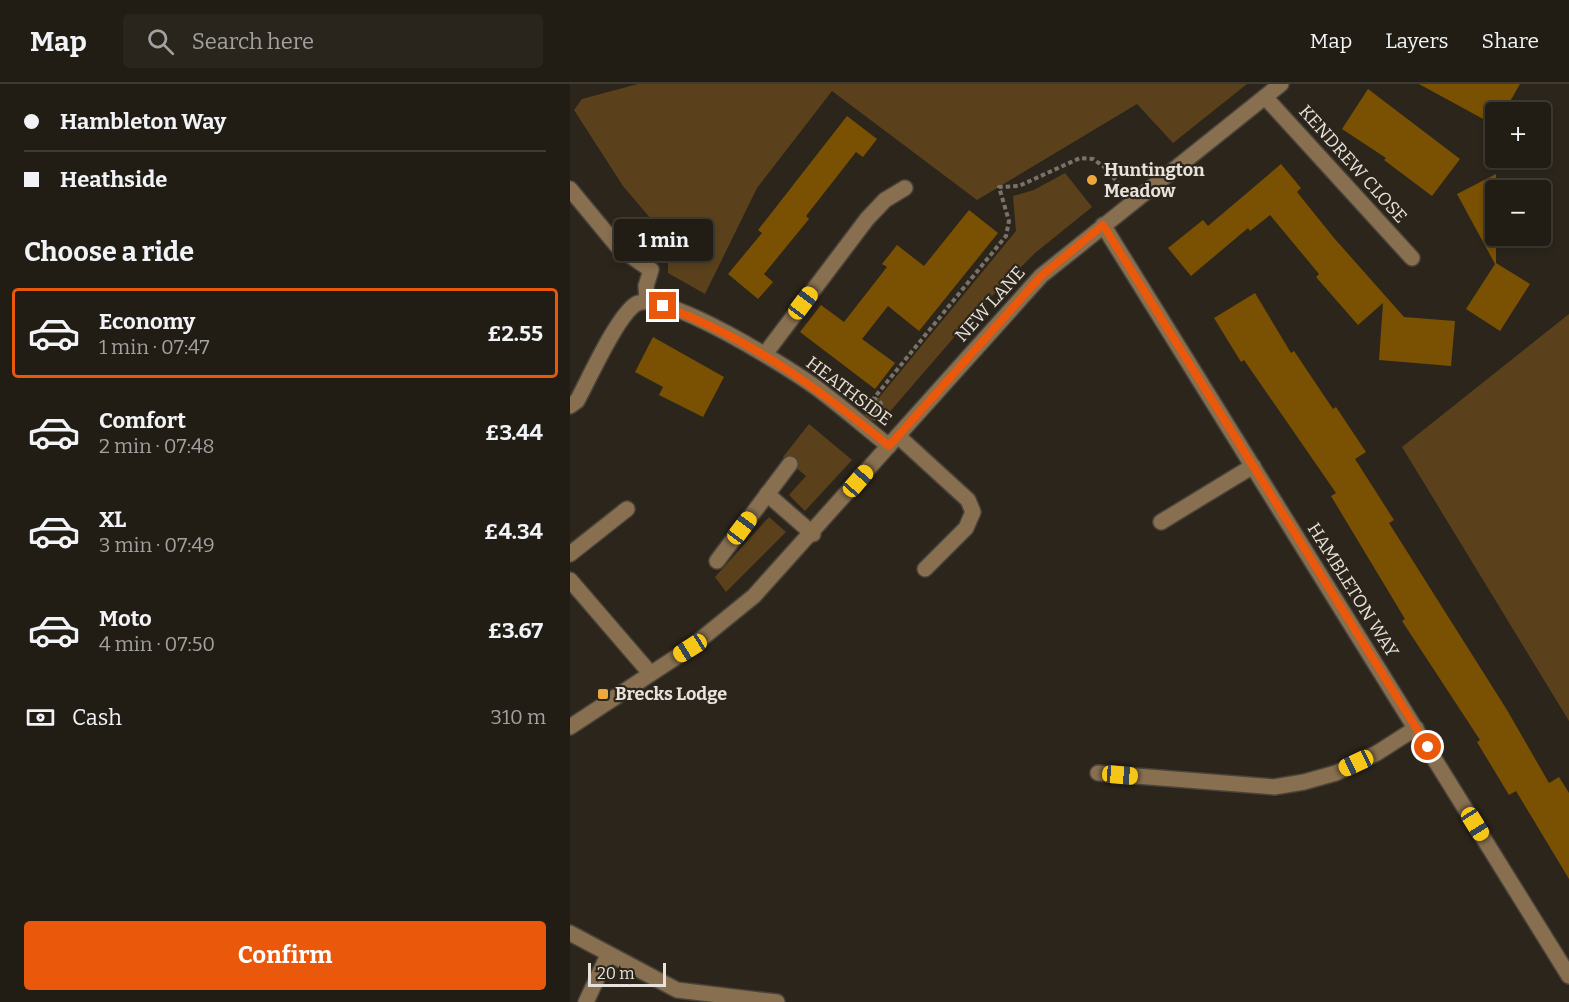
<!DOCTYPE html>
<html lang="en">
<head>
<meta charset="utf-8">
<style>
  body { margin:0; font-family:Bitter,serif; background:#29251d; color:#f1f3f6; height:100vh; display:flex; flex-direction:column; font-size:22px; white-space:nowrap }
  * { box-sizing:border-box; margin:0 }
  p { font-size:20px; color:#a2a1a0 }
  .icon { flex:none; width:33px; height:33px; fill:none; stroke:currentColor; stroke-width:2; stroke-linecap:round; stroke-linejoin:round }
  .map { position:relative; flex:1; overflow:hidden }
  .sheet { display:flex; flex-direction:column; background:#211c14; width:570px }
  .sheet>* { flex:none }
  .guide { display:grid; align-content:center; height:132px; padding:0 24px; background:#211c14 }
  .fabs { position:absolute; left:915px; top:18px; display:grid; gap:12px }
  .fabs a { display:grid; place-items:center; width:66px; height:66px; border-radius:6px; background:#211c14; box-shadow:0 3px 9px #0003,0 0 0 2px #3e3a34; font-size:30px }
  .scale { position:absolute; left:18px; bottom:15px; width:78px; box-sizing:border-box; padding-left:6px; border:3px solid #e7e2db; border-top:0; font-size:16px; line-height:21px; white-space:nowrap; color:#e7e2db; -webkit-text-stroke:4px #2c251b; paint-order:stroke }
  .end { position:absolute; width:27px; height:27px; margin:-14px; border:8px solid #ea580c; background:#fff; box-shadow:0 0 0 3px #fff }
  .from { border-radius:50% }
  .bubble { position:absolute; height:42px; border-radius:6px; background:#211c14; box-shadow:0 3px 9px #0003,0 0 0 2px #3e3a34; font-size:20px; font-weight:700; line-height:42px; text-align:center }
  .car { position:absolute; width:18px; height:36px; margin:-18px -9px; border-radius:8px; box-shadow:0 0 4px 2px #0007; background:linear-gradient(#f5c518 24%,#345 0 40%,#f5c518 0 76%,#345 0 86%,#f5c518 0) }
  .guide b { display:flex; align-items:center; gap:21px; height:57px; font-size:22px }
  .guide b+b { border-top:2px solid #3e3a34 }
  .guide i { width:15px; height:15px; background:#f1f3f6 }
  ul { padding:0; list-style:none }
  li { display:flex; align-items:center; gap:18px; height:90px; margin:0 12px 9px; padding:0 12px; border:3px solid transparent; border-radius:6px }
  li div { flex:1 }
  li b { display:block; font-size:22px }
  li em { font-style:normal; font-weight:700 }
  li.current { border-color:#ea580c }
  li>.icon { width:54px; height:54px; stroke-width:1.5 }
  h2 { padding:0 24px; font-size:27px; line-height:72px }
  .pay { display:flex; align-items:center; gap:15px; height:66px; padding:0 24px; font-size:22px }
  .pay p { margin-inline-start:auto }
  .cta { display:flex; gap:12px; margin-top:auto; padding:12px 24px }
  .cta a { flex:1; height:69px; border-radius:6px; background:#ea580c; color:#fff; font-size:24px; font-weight:700; line-height:69px; text-align:center }
  header { display:flex; align-items:center; gap:36px; box-sizing:border-box; height:84px; padding:0 30px; background:#211c14; border-bottom:2px solid #3e3a34 }
  header strong { font-size:28px }
  nav { display:flex; gap:33px; margin-inline-start:auto; font-size:21px }
  .search { width:420px; height:54px; background:#29251d; display:flex; align-items:center; gap:15px; box-sizing:border-box; padding:0 21px; border-radius:6px; color:#a2a1a0; font-size:22px }
  main { display:flex; flex:1; min-height:0 }
  .map>svg:first-child { display:block }
  .green { fill:#5a411b }
  .building { fill:#7a5102 }
  .lines { fill:none; stroke-linecap:round; stroke-linejoin:round }
  .minor-casing { stroke:#4a433a; stroke-width:18 }
  .path { stroke:#787269; stroke-width:4; stroke-dasharray:4.5 3; stroke-linecap:butt }
  .minor { stroke:#876f4f; stroke-width:15 }
  .route { stroke:#ea580c; stroke-width:8 }
  .poi-dot { fill:#eda83b; stroke:#2c251b; stroke-width:2 }
  .labels { text-anchor:middle; dominant-baseline:central; stroke-width:4.5; stroke-linejoin:round; paint-order:stroke }
  .street-label { font-size:18px; fill:#e7e2db; stroke:#2c251b }
  .poi-label { font-size:18px; font-weight:bold; fill:#e7e2db; stroke:#2c251b; text-anchor:start }
</style>
</head>
<body>
<header>
<strong>Map</strong>
<div class="search"><svg class="icon" aria-label="search" viewBox="0 0 24 24"><circle cx="10" cy="10" r="6"/><path d="M15 15l6 6"/></svg>Search here</div>
<nav><a>Map</a><a>Layers</a><a>Share</a></nav>
</header>
<main>
<section class="sheet">
<div class="guide">
<b><i class="from"></i>Hambleton Way</b>
<b><i></i>Heathside</b>
</div>
<h2>Choose a ride</h2>
<ul>
<li class="current"><svg class="icon" aria-label="car" viewBox="0 0 24 24"><path d="M5 17H2v-5l4-1 3-4h7l3 4 3 1v5h-3M9 17h6M6 11h13"/><circle cx="7" cy="17" r="2"/><circle cx="17" cy="17" r="2"/></svg><div><b>Economy</b><p>1 min · 07:47</p></div><em>£2.55</em></li>
<li><svg class="icon" aria-label="car" viewBox="0 0 24 24"><path d="M5 17H2v-5l4-1 3-4h7l3 4 3 1v5h-3M9 17h6M6 11h13"/><circle cx="7" cy="17" r="2"/><circle cx="17" cy="17" r="2"/></svg><div><b>Comfort</b><p>2 min · 07:48</p></div><em>£3.44</em></li>
<li><svg class="icon" aria-label="car" viewBox="0 0 24 24"><path d="M5 17H2v-5l4-1 3-4h7l3 4 3 1v5h-3M9 17h6M6 11h13"/><circle cx="7" cy="17" r="2"/><circle cx="17" cy="17" r="2"/></svg><div><b>XL</b><p>3 min · 07:49</p></div><em>£4.34</em></li>
<li><svg class="icon" aria-label="car" viewBox="0 0 24 24"><path d="M5 17H2v-5l4-1 3-4h7l3 4 3 1v5h-3M9 17h6M6 11h13"/><circle cx="7" cy="17" r="2"/><circle cx="17" cy="17" r="2"/></svg><div><b>Moto</b><p>4 min · 07:50</p></div><em>£3.67</em></li>
</ul>
<div class="pay"><svg class="icon" aria-label="cash" viewBox="0 0 24 24"><path d="M3 7h18v10H3z"/><circle cx="12" cy="12" r="2"/></svg>Cash<p>310 m</p></div>
<div class="cta"><a>Confirm</a></div>
</section>
<div class="map">
<svg width="999" height="918" viewBox="0 0 999 918">
  <rect width="100%" height="100%" fill="#2c251b"/>
  <g class="green">
    <polygon points="68,0 677,0 603,59 567,20 407,116 262,7 187,104 135,210 98,189 98,155 53,102 4,26 12,15"/>
    <polygon points="495,89 522,123 465,169 405,229 317,331 305,337 293,333 446,147 443,112 464,106"/>
    <polygon points="999,230 999,637 832,363"/>
    <polygon points="239,340 282,376 235,427 219,411 236,392 213,373"/>
    <polygon points="199,433 216,448 156,508 145,493"/>
  </g>
  <g class="building">
    <polygon points="849,0 950,0 934,28 926,28 926,42"/>
    <polygon points="798,5 890,75 862,112 814,76 816,74 772,45"/>
    <polygon points="277,32 307,55 293,73 286,68 236,132 239,135 194,190 203,198 188,215 158,190 192,149 188,146"/>
    <polygon points="711,80 731,104 727,108 764,154 834,233 885,237 881,282 809,276 813,219 788,241 746,193 749,190 700,131 680,147 678,144 621,192 598,164 633,136 638,142"/>
    <polygon points="926,90 926,179 960,200 930,247 896,225 925,180 887,110"/>
    <polygon points="399,126 428,149 349,247 318,222 292,255 325,279 305,305 230,248 251,221 274,238 317,183 312,180 327,161 354,182"/>
    <polygon points="685,209 721,269 724,267 763,325 766,323 796,368 785,375 824,436 819,439 937,626 979,699 989,693 999,709 999,795 946,707 939,711 907,658 910,656 832,537 835,535 761,412 766,409 674,276 671,278 644,234"/>
    <polygon points="83,253 154,293 133,333 89,311 93,303 65,288"/>
  </g>
  <g class="lines">
    <defs>
      <g id="minor">
        <polyline points="695,13 842,174"/>
        <polyline points="0,105 48,163 81,186 76,202 77,216"/>
        <polyline points="533,141 999,892"/>
        <polyline points="195,270 297,135 315,116 335,104"/>
        <path d="M 0,322 L 7,317 C 19,295 47,232 66,220 C 93,204 222,286 248,305 C 272,323 295,343 319,362"/>
        <polyline points="328,352 398,416 403,428 396,444 355,485"/>
        <polyline points="197,410 243,450"/>
        <polyline points="591,438 683,382"/>
        <polyline points="0,470 57,425"/>
        <polyline points="147,477 220,380"/>
        <polyline points="0,496 80,589"/>
        <polyline points="0,643 120,564 184,512 471,192 711,0"/>
        <polyline points="528,689 704,703 734,698 766,689 807,669 846,644"/>
        <polyline points="0,849 107,906 207,918"/>
        <polyline points="16,918 38,871"/>
      </g>
    </defs>
    <use href="#minor" class="minor-casing"/>
    <polyline class="path" points="305,327 311,319 304,314 436,152 439,137 429,103 449,102 510,74 523,75 536,84 551,103"/>
    <use href="#minor" class="minor"/>
  </g>
  <g class="lines">
    <path class="route" d="M 93,222 C 178,253 249,305 319,362 L 471,192 L 533,141 L 858,663"/>
  </g>
  <g class="poi-dot">
    <circle cx="522" cy="96" r="6"/>
    <rect x="27" y="604" width="12" height="12" rx="3"/>
  </g>
  <g class="labels">
    <g class="street-label">
      <text transform="translate(783 80) rotate(48)">KENDREW CLOSE</text>
      <text transform="translate(420 220) rotate(-48)">NEW LANE</text>
      <text transform="translate(279 307) rotate(37)">HEATHSIDE</text>
      <text transform="translate(783 506) rotate(58)">HAMBLETON WAY</text>
    </g>
    <g class="poi-label">
      <text x="534" y="86">Huntington<tspan x="534" dy="21">Meadow</tspan></text>
      <text x="45" y="610">Brecks Lodge</text>
    </g>
  </g>
</svg>
<div class="fabs">
<a>+</a>
<a>−</a>
</div>
<div class="scale">20 m</div>
<i class="end from" style="left:858px;top:663px"></i>
<i class="end" style="left:93px;top:222px"></i>
<div class="bubble" style="left:44px;top:135px;width:99px">1 min</div>
<i class="car" style="left:233px;top:219px;rotate:37deg"></i>
<i class="car" style="left:288px;top:397px;rotate:41deg"></i>
<i class="car" style="left:172px;top:444px;rotate:37deg"></i>
<i class="car" style="left:120px;top:564px;rotate:238deg"></i>
<i class="car" style="left:786px;top:679px;rotate:245deg"></i>
<i class="car" style="left:550px;top:691px;rotate:95deg"></i>
<i class="car" style="left:905px;top:740px;rotate:148deg"></i>
</div>
</main>
</body>
</html>
